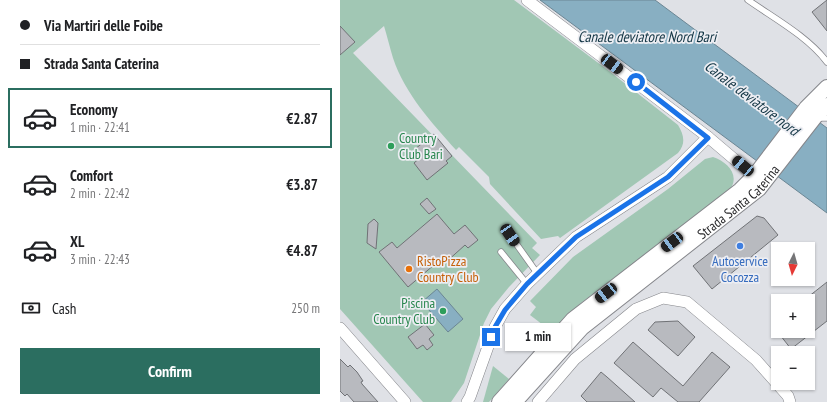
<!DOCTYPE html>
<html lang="en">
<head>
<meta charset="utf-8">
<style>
  body { margin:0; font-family:"PT Sans Narrow",sans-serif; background:#f2f2f2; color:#202124; height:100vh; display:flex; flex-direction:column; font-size:15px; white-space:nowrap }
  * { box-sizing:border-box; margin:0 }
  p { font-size:13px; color:#757577 }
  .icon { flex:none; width:22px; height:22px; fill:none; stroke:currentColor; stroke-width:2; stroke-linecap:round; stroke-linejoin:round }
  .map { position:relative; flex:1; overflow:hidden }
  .panel { display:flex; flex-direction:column; background:#fff; width:340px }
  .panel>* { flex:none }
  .top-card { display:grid; align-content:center; height:88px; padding:0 20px; background:#fff }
  .needle { width:26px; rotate:185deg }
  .buttons { position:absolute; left:431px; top:242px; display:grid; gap:8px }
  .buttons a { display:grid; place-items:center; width:44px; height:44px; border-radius:0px; background:#fff; box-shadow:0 1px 3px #0004; font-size:20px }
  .end { position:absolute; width:18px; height:18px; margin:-9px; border:5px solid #1a73e8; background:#fff; box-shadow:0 0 0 2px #fff }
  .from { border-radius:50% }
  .bubble { position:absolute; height:28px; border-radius:0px; background:#fff; box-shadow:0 1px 3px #0004; font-size:13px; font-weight:700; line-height:28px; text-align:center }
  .car { position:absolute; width:12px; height:24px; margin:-12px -6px; border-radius:5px; box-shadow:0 0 3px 1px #0007; background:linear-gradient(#222 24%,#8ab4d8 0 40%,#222 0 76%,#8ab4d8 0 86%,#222 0) }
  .top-card b { display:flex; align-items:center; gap:14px; height:38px; font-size:15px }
  .top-card b+b { border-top:1px solid #e0e0e0 }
  .top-card i { width:10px; height:10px; background:#202124 }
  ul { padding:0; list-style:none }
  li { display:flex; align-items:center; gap:12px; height:60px; margin:0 8px 6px; padding:0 12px; border:2px solid transparent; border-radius:0px }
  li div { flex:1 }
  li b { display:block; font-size:15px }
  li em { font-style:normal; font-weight:700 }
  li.selected { border-color:#2b6e60 }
  li>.icon { width:36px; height:36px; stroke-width:1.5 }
  .pay { display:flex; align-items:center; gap:10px; height:44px; padding:0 20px; font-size:15px }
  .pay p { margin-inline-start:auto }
  .primary-button { display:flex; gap:8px; margin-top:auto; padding:8px 20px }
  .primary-button a { flex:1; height:46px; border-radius:0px; background:#2b6e60; color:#fff; font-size:16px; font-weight:700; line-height:46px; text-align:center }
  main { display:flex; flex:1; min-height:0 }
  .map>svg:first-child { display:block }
  .green { fill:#a1c7b4 }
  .water { fill:#88afc2; stroke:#6b8694 }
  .building { fill:#b8babf; stroke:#707276 }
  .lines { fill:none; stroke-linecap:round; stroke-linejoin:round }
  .service-casing { stroke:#85868b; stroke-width:7 }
  .minor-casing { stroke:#85868b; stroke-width:12 }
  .tertiary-casing { stroke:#85868b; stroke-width:16 }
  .service { stroke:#fff; stroke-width:5.5 }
  .minor { stroke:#fff; stroke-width:11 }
  .tertiary { stroke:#fff; stroke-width:14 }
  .route { stroke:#1a73e8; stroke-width:5 }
  .leisure-dot { fill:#2e9e5b; stroke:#edeef3; stroke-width:1.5 }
  .shop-dot { fill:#3f7fe0; stroke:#edeef3; stroke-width:1.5 }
  .food-dot { fill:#e8710a; stroke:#edeef3; stroke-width:1.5 }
  .labels { text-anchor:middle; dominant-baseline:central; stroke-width:3.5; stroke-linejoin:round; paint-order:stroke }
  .leisure-label { font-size:14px; fill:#27864d; stroke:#edeef3; text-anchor:start }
  .street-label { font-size:14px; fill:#272729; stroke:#edeef3 }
  .food-label { font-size:14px; fill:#c56008; stroke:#edeef3; text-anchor:start }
  .shop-label { font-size:14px; fill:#366cbe; stroke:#edeef3 }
  .water-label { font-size:15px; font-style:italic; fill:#113443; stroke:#edeef3 }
</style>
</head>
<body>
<main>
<section class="panel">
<div class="top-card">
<b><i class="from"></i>Via Martiri delle Foibe</b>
<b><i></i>Strada Santa Caterina</b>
</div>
<ul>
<li class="selected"><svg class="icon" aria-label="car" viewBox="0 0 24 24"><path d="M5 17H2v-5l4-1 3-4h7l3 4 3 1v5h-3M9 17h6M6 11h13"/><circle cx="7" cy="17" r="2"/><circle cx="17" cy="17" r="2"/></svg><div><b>Economy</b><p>1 min · 22:41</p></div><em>€2.87</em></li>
<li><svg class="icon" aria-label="car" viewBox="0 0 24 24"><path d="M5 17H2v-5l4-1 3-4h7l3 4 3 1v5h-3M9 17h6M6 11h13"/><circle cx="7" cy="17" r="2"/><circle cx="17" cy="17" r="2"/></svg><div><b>Comfort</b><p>2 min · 22:42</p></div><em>€3.87</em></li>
<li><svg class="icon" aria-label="car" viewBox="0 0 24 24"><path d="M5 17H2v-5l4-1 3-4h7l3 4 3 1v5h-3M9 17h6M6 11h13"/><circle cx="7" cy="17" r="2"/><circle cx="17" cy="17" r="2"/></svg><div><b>XL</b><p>3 min · 22:43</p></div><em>€4.87</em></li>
</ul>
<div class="pay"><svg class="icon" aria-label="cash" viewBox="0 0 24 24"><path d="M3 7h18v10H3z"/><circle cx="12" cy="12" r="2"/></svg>Cash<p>250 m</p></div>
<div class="primary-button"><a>Confirm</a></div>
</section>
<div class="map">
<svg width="487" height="402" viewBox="0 0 487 402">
  <rect width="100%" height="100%" fill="#dfe1e6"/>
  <g class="green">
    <path d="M 0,0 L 174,0 L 269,71 L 338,125 C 344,135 346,144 338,153 L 220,238 L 218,236 L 201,239 L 150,184 L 149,177 L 119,147 L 116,150 C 92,123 65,94 53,58 C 50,48 47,36 44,26 L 13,53 L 197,243 L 192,248 L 200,255 L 169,287 L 151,309 L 144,323 L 124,383 L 111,402 L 83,402 L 0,309 Z"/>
    <path d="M 373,157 C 388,162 401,176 389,191 L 241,303 L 211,331 L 190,315 L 196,307 L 190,301 L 233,257 L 328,189 L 365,159 Z"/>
    <polygon points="153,366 169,379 149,402 143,402"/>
  </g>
  <g class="water">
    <polygon points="200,0 315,0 487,128 487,213"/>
    <polygon points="97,289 123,319 108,332 82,302"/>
  </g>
  <g class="building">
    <polygon points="487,0 487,31 472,12"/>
    <polygon points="0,26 15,42 0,55"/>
    <polygon points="94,134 112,156 106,161 108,163 87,180 74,163 81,157 75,149"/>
    <polygon points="87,198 96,209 89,214 80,204"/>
    <polygon points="97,214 114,234 125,225 138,240 128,248 125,245 105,263 101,259 68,287 39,252 52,242 57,248"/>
    <polygon points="417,216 424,218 438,235 372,289 353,266"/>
    <polygon points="34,219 38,223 36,249 27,243 28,224"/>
    <polygon points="487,282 487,321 451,349 437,331 468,331 468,297"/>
    <polygon points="338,321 355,337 338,356 308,330 315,322"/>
    <polygon points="85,324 94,335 89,339 93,345 87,350 83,345 77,349 68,337"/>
    <polygon points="293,342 343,386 372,352 390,367 359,402 338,402 321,388 313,397 274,363"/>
    <polygon points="0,359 8,367 10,365 17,372 23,381 21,382 22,384 38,402 14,402 7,394 5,396 0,391"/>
    <polygon points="261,372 267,377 295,402 247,402 241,396"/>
  </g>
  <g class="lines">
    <defs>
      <g id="service">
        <path d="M 408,0 C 435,19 467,36 487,62"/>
        <polyline points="477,116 481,118 487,118"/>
        <polyline points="170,235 197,273"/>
        <polyline points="161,252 187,284"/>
      </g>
      <g id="minor">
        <polyline points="187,0 368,137 414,176"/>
        <polyline points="0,328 65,402"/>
        <polyline points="127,402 130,397 155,327 165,309 187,284 236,237 328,177 368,137"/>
        <polyline points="198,402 235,359 296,309 323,298 347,302 416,360 448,396 450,402"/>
      </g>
      <g id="tertiary">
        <polyline points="159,402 233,319 400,190 414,176 466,108 487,87"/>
        <path id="s1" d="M 175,402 L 242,328 L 419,189 L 476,116 L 487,105"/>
      </g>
    </defs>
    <use href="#service" class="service-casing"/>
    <use href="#minor" class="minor-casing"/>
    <use href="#tertiary" class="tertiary-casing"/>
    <use href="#service" class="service"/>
    <use href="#minor" class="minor"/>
    <use href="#tertiary" class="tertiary"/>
  </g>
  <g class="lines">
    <polyline class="route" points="151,337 155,327 165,310 187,284 236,237 328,177 368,138 296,82"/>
  </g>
  <g class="leisure-dot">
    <circle cx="51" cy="146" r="4"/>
    <circle cx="103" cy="311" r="4"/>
  </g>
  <circle class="shop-dot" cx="400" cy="246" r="4"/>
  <circle class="food-dot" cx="69" cy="269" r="4"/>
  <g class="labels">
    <g class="leisure-label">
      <text x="59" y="138">Country<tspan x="59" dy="16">Club Bari</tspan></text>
      <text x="95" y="303" text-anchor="end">Piscina<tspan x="95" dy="16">Country Club</tspan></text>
    </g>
    <g class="street-label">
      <text stroke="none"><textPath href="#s1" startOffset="301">Strada Santa Caterina</textPath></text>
    </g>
    <g class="food-label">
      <text x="77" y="261">RistoPizza<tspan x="77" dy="16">Country Club</tspan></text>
    </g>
    <g class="shop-label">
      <text x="400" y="261">Autoservice<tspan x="400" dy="16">Cocozza</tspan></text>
    </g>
    <g class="water-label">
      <text x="307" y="36">Canale deviatore Nord Bari</text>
      <text transform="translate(412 98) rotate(37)">Canale deviatore nord</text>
    </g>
  </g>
</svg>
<div class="buttons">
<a><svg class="needle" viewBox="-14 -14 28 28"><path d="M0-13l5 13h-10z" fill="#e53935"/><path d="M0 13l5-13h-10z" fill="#757577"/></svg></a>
<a>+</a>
<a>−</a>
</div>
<i class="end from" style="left:296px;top:82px"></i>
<i class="end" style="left:151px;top:337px"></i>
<div class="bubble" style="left:165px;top:323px;width:66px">1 min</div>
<i class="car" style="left:272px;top:64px;rotate:127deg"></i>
<i class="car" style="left:403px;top:166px;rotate:310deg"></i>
<i class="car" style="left:170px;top:235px;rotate:146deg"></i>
<i class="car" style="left:332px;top:242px;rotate:233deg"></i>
<i class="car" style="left:266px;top:293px;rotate:232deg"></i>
</div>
</main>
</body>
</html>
